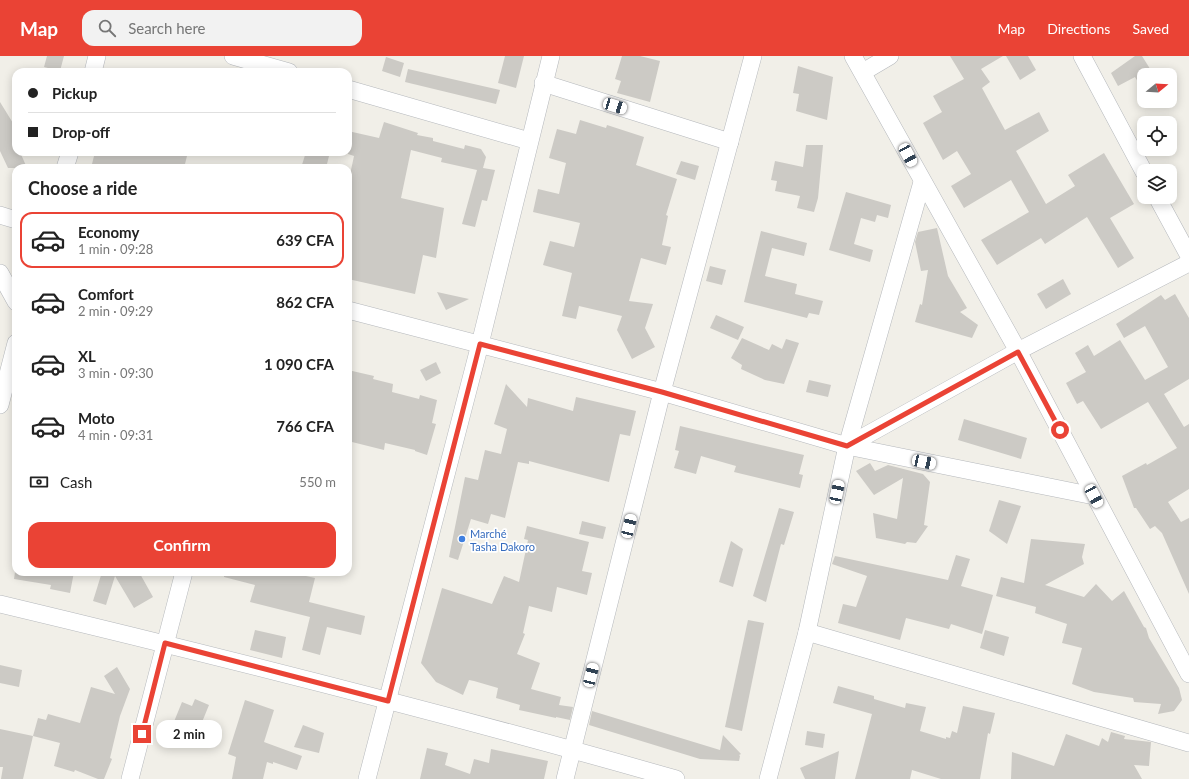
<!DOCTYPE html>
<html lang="en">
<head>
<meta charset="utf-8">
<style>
  body { margin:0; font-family:Lato,sans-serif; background:#f2f2f2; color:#222; height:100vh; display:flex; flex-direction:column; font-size:15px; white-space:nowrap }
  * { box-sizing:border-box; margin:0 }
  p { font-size:13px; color:#767676 }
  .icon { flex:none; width:22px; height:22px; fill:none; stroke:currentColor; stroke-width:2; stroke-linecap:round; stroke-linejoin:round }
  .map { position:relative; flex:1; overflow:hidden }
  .sheet { position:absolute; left:12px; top:108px; width:340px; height:412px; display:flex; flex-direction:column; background:#fff; border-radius:12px; box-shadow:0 2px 10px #0003 }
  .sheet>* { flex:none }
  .top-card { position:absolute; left:12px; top:12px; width:340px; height:88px; border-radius:12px; box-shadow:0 2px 10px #0003; display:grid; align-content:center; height:88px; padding:0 16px; background:#fff }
  .needle { width:26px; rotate:72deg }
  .tools { position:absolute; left:1137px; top:12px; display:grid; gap:8px }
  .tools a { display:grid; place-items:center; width:40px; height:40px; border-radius:8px; background:#fff; box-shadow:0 2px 10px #0003; font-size:20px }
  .end { position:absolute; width:18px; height:18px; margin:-9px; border:5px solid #ea4335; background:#fff; box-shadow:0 0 0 2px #fff }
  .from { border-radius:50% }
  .bubble { position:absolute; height:28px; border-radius:12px; background:#fff; box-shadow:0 2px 10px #0003; font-size:13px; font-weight:700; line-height:28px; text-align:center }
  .car { position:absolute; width:12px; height:24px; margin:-12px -6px; border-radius:5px; box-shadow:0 0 3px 1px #0007; background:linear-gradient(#fff 24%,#345 0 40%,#fff 0 76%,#345 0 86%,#fff 0) }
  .top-card b { display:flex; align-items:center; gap:14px; height:38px; font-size:15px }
  .top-card b+b { border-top:1px solid #e0e0e0 }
  .top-card i { width:10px; height:10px; background:#222 }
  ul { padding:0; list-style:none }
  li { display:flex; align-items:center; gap:12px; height:56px; margin:0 8px 6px; padding:0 8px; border:2px solid transparent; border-radius:12px }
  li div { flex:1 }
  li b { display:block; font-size:15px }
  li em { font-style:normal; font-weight:700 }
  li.active { border-color:#ea4335 }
  li>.icon { width:36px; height:36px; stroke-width:1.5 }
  h2 { padding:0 16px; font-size:18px; line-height:48px }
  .pay { display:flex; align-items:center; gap:10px; height:44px; padding:0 16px; font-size:15px }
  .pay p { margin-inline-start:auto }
  .primary-button { display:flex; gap:8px; margin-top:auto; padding:8px 16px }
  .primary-button a { flex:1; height:46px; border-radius:12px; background:#ea4335; color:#fff; font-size:16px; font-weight:700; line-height:46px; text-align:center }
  header { display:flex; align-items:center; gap:24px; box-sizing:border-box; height:56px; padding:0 20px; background:#ea4335; color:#fff }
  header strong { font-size:19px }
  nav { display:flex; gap:22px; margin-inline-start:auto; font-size:14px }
  .search { width:280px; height:36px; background:#f2f2f2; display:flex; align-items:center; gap:10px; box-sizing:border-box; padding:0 14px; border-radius:12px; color:#767676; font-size:15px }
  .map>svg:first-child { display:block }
  .building { fill:#cccac5 }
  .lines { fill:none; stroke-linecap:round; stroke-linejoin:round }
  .minor-casing { stroke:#b5b8bc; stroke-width:18 }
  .minor { stroke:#fff; stroke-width:17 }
  .route { stroke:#ea4335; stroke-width:5 }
  .shop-dot { fill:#3f7fe0; stroke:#fff; stroke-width:1.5 }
  .labels { text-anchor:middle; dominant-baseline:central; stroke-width:3.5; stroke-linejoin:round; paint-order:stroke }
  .shop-label { font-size:11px; fill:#366cbe; stroke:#fff; text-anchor:start }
</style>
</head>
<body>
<header>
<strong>Map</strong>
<div class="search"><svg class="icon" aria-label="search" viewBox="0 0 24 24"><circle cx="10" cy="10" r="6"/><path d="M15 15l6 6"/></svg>Search here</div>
<nav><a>Map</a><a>Directions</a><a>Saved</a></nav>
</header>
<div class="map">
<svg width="1189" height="723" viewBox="0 0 1189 723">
  <rect width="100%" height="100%" fill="#f1efe8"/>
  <g class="building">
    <polygon points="47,0 64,0 60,15 44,11"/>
    <polygon points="505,0 524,0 516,32 498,27"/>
    <polygon points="622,0 640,0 660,5 650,46 617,37 621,25 615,23"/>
    <polygon points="950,0 1003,0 981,13 990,26 982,32 1005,74 1039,56 1049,75 1016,95 1046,148 1075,130 1068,119 1104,97 1134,148 1110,162 1134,202 1118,212 1087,161 1045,188 1041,182 997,209 981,184 1029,156 1011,124 964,152 951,130 971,118 957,95 943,104 923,67 942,56 933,40 964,23"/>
    <polygon points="1006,0 1028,0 1036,14 1020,24"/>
    <polygon points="1135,0 1142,0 1152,16 1144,19 1144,22 1138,26 1135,21 1118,30 1111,17"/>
    <polygon points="386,1 404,7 400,21 382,15"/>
    <polygon points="798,10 833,21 827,64 796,55 799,38 793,37"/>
    <polygon points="408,13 500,34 496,48 405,26"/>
    <polygon points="0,46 16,72 16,96 20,96 27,112 8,112 0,95"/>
    <polygon points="580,64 606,72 607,69 644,81 636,109 677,123 666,159 668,160 662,189 671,191 666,209 641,202 629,245 653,248 645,272 655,291 632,303 617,274 622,260 579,250 576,263 562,260 572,217 543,209 550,185 574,191 580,167 533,156 538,133 559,138 566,107 549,102 557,73 576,78"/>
    <polygon points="384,66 418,77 417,79 433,82 433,85 464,93 465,89 481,93 486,101 483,112 495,114 487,145 482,144 475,171 462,168 477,114 441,106 442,102 411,94 401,142 444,152 436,202 423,199 415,238 348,223 348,128 354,100 348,98 348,75 379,82"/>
    <polygon points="806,89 823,89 818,142 814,156 797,152 800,140 775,135 777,125 771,124 775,105 803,111"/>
    <polygon points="95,96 188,96 184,112 91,112"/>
    <polygon points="306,96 330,96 326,112 301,112"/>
    <polygon points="681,105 699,110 695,124 676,118"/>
    <polygon points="846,136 891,149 888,162 877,159 875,166 861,162 854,188 873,194 870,206 829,194"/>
    <polygon points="937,172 948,220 967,252 960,256 978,269 972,282 915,266 920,248 922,249 928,214 921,215 915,186 918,176"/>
    <polygon points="761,175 807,187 804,200 772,192 765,220 797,228 795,238 823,245 819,259 809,257 807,262 744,246"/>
    <polygon points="710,210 726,214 722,229 706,225"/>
    <polygon points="1063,223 1071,238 1046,253 1037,238"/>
    <polygon points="437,236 469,243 446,254"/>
    <polygon points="1175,238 1189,262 1189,323 1164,338 1184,371 1189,368 1189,433 1168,446 1181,466 1189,462 1189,538 1162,477 1155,470 1150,473 1136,452 1134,452 1122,420 1146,407 1147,409 1177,392 1148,346 1101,373 1083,345 1077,348 1066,327 1086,316 1075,297 1088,289 1094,300 1120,284 1145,324 1168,311 1145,270 1124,282 1116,268 1161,239 1165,244"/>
    <polygon points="716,259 744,271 738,284 710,272"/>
    <polygon points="742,282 769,294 772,288 782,293 786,283 799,287 784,328 765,324 741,313 742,309 731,302"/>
    <polygon points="436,306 441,317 426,325 420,314"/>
    <polygon points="348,314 374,320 373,323 393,328 392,336 419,343 420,339 437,344 432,367 436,368 427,399 415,395 415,394 385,387 384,394 348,385"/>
    <polygon points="809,324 831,329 828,341 806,336"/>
    <polygon points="506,328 527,351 528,342 573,355 576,341 636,355 630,380 620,378 609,426 529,405 529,408 518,406 505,462 491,458 488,468 471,463 458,504 449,501 465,421 478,424 485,394 501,398 507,373 494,368"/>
    <polygon points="964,363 1027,382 1021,403 958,384"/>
    <polygon points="680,370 804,399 799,418 803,419 800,432 734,416 736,410 701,400 696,418 674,412 679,395 675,394"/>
    <polygon points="870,407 875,415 888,409 923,418 930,426 924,469 928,470 916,487 907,486 905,488 876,482 873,457 897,463 903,422 874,439 856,415"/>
    <polygon points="999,444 1021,450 1007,488 989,475"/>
    <polygon points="779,452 794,456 784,489 781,488 766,546 753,540"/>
    <polygon points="582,465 606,471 603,483 579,478"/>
    <polygon points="527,470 589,486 582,515 592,517 587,539 557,531 552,556 529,550 523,577 525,578 517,598 540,607 531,633 561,641 559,649 573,651 570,664 556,661 556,662 519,654 520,649 496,642 498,632 474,625 469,624 463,639 436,626 421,607 442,532 492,548 504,520 519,526 528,484 524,483"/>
    <polygon points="1031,483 1085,488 1082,501 1084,508 1045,529 1084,541 1096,528 1112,545 1124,535 1144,571 1146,572 1149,582 1179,632 1182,644 1174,655 1158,658 1161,648 1134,646 1133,642 1094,636 1072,628 1082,592 1062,587 1067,568 1035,557 1036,551 996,540 1001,521 1024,527"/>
    <polygon points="731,485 743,493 733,531 719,526"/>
    <polygon points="956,499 970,503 961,530 993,539 982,578 951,568 949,573 906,562 900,584 838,567 843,548 856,551 867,520 832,508 835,500 948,524"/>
    <polygon points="15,516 74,516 70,537 50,533 51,529 14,523"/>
    <polygon points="102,516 139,516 153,541 134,552 115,520 106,549 93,545"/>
    <polygon points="224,516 307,516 306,520 315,522 309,546 365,560 361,579 327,571 320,599 302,594 310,561 250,546 255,529 224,521"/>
    <polygon points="748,564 764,567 742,675 725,671"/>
    <polygon points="255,574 286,581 282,602 250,594"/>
    <polygon points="985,574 1009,581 1004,600 980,592"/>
    <polygon points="0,609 22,614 19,631 0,627"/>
    <polygon points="117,611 130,633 120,660 110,702 112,703 104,723 98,723 75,714 74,716 54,710 60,687 33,680 38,662 46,664 48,658 80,667 91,631 115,638 104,620"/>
    <polygon points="838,630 874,640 874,643 905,652 906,647 926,651 920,675 946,683 946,681 950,682 952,675 957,677 963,650 995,657 990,678 988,677 980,723 941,723 912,714 910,723 855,723 872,658 833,647"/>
    <polygon points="195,643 209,649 198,676 202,678 197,690 182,684 183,682 169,678 182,646 192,650"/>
    <polygon points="245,644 274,654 264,686 302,700 297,714 273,706 273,708 267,706 263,723 232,723 236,701 228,698"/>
    <polygon points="592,655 720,694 723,679 741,698 739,699 740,700 739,705 700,703 589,669"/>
    <polygon points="303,669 324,677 319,697 294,691"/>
    <polygon points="0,673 33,680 23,723 1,723 3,711 0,711"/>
    <polygon points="807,675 825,678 823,692 805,689"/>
    <polygon points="1111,676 1125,680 1124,683 1151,686 1149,710 1134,709 1142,723 1011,723 1012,696 1054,710 1066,678 1099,690 1102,682 1108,686"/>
    <polygon points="427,692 448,697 445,709 470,718 474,703 489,707 491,693 548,705 544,723 420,723"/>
    <polygon points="839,695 835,723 805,723 800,712"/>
  </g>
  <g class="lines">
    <defs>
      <g id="minor">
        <polyline points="233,0 289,16"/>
        <polyline points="853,0 1018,295 1189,618"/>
        <polyline points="1082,0 1144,116"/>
        <polyline points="93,16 97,0"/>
        <polyline points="863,16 890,0"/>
        <polyline points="543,27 730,86"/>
        <polyline points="348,33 529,85"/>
        <polyline points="65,112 70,96"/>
        <polyline points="1157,141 1189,200"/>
        <polyline points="0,159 16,164"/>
        <polyline points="0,217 16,246"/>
        <polyline points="348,254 662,336 847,390 1094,440"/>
        <polyline points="0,349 16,287"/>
        <polyline points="847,390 1018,295 1189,207"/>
        <path d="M 0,548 C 226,602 452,659 676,723"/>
        <polyline points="807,576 1189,687"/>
        <polyline points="130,723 184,516"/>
        <polyline points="367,723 480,288 551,0"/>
        <polyline points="565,723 662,336 753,0"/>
        <polyline points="768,723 807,576 847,390 922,126"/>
      </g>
    </defs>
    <use href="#minor" class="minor-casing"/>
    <use href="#minor" class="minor"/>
  </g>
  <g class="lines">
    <polyline class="route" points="142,678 165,587 388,645 480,288 662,336 847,390 1018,296 1060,374"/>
  </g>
  <circle class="shop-dot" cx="462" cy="483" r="4"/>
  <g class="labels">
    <g class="shop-label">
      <text x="470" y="477">Marché<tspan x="470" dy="13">Tasha Dakoro</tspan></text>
    </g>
  </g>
</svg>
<div class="tools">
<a><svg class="needle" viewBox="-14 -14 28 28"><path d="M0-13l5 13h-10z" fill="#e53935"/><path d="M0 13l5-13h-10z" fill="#767676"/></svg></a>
<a><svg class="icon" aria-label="locate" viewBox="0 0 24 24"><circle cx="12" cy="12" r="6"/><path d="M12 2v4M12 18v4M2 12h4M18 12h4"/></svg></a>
<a><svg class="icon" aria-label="layers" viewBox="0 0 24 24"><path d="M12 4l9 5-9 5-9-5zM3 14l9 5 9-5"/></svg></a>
</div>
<i class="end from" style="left:1060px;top:374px"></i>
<i class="end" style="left:142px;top:678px"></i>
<div class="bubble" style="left:156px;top:664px;width:66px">2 min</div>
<i class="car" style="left:615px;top:50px;rotate:107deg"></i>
<i class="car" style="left:908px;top:99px;rotate:152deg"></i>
<i class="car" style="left:924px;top:406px;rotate:102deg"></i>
<i class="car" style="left:837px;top:436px;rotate:12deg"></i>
<i class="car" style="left:1094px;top:440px;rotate:152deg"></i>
<i class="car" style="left:629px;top:470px;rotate:14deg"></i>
<i class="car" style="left:591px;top:619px;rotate:14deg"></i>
<div class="top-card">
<b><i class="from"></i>Pickup</b>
<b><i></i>Drop-off</b>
</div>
<section class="sheet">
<h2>Choose a ride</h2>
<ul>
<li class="active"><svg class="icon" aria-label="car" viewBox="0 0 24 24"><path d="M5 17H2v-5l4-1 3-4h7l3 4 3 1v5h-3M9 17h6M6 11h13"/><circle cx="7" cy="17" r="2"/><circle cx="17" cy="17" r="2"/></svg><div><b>Economy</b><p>1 min · 09:28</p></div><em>639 CFA</em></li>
<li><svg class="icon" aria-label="car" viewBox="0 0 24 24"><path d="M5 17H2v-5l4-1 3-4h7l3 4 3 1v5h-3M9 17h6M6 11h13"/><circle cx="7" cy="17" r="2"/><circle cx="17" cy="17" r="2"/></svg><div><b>Comfort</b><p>2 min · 09:29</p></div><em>862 CFA</em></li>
<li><svg class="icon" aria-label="car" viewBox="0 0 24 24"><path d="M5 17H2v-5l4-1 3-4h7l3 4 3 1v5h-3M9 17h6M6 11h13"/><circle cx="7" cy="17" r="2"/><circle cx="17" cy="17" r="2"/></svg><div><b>XL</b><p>3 min · 09:30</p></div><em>1 090 CFA</em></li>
<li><svg class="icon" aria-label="car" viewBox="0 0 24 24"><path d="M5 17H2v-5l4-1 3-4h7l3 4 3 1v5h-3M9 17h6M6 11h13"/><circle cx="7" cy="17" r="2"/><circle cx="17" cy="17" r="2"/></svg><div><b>Moto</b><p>4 min · 09:31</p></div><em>766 CFA</em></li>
</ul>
<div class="pay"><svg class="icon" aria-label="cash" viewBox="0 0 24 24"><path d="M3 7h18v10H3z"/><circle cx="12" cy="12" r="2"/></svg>Cash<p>550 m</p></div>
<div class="primary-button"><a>Confirm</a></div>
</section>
</div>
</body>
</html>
